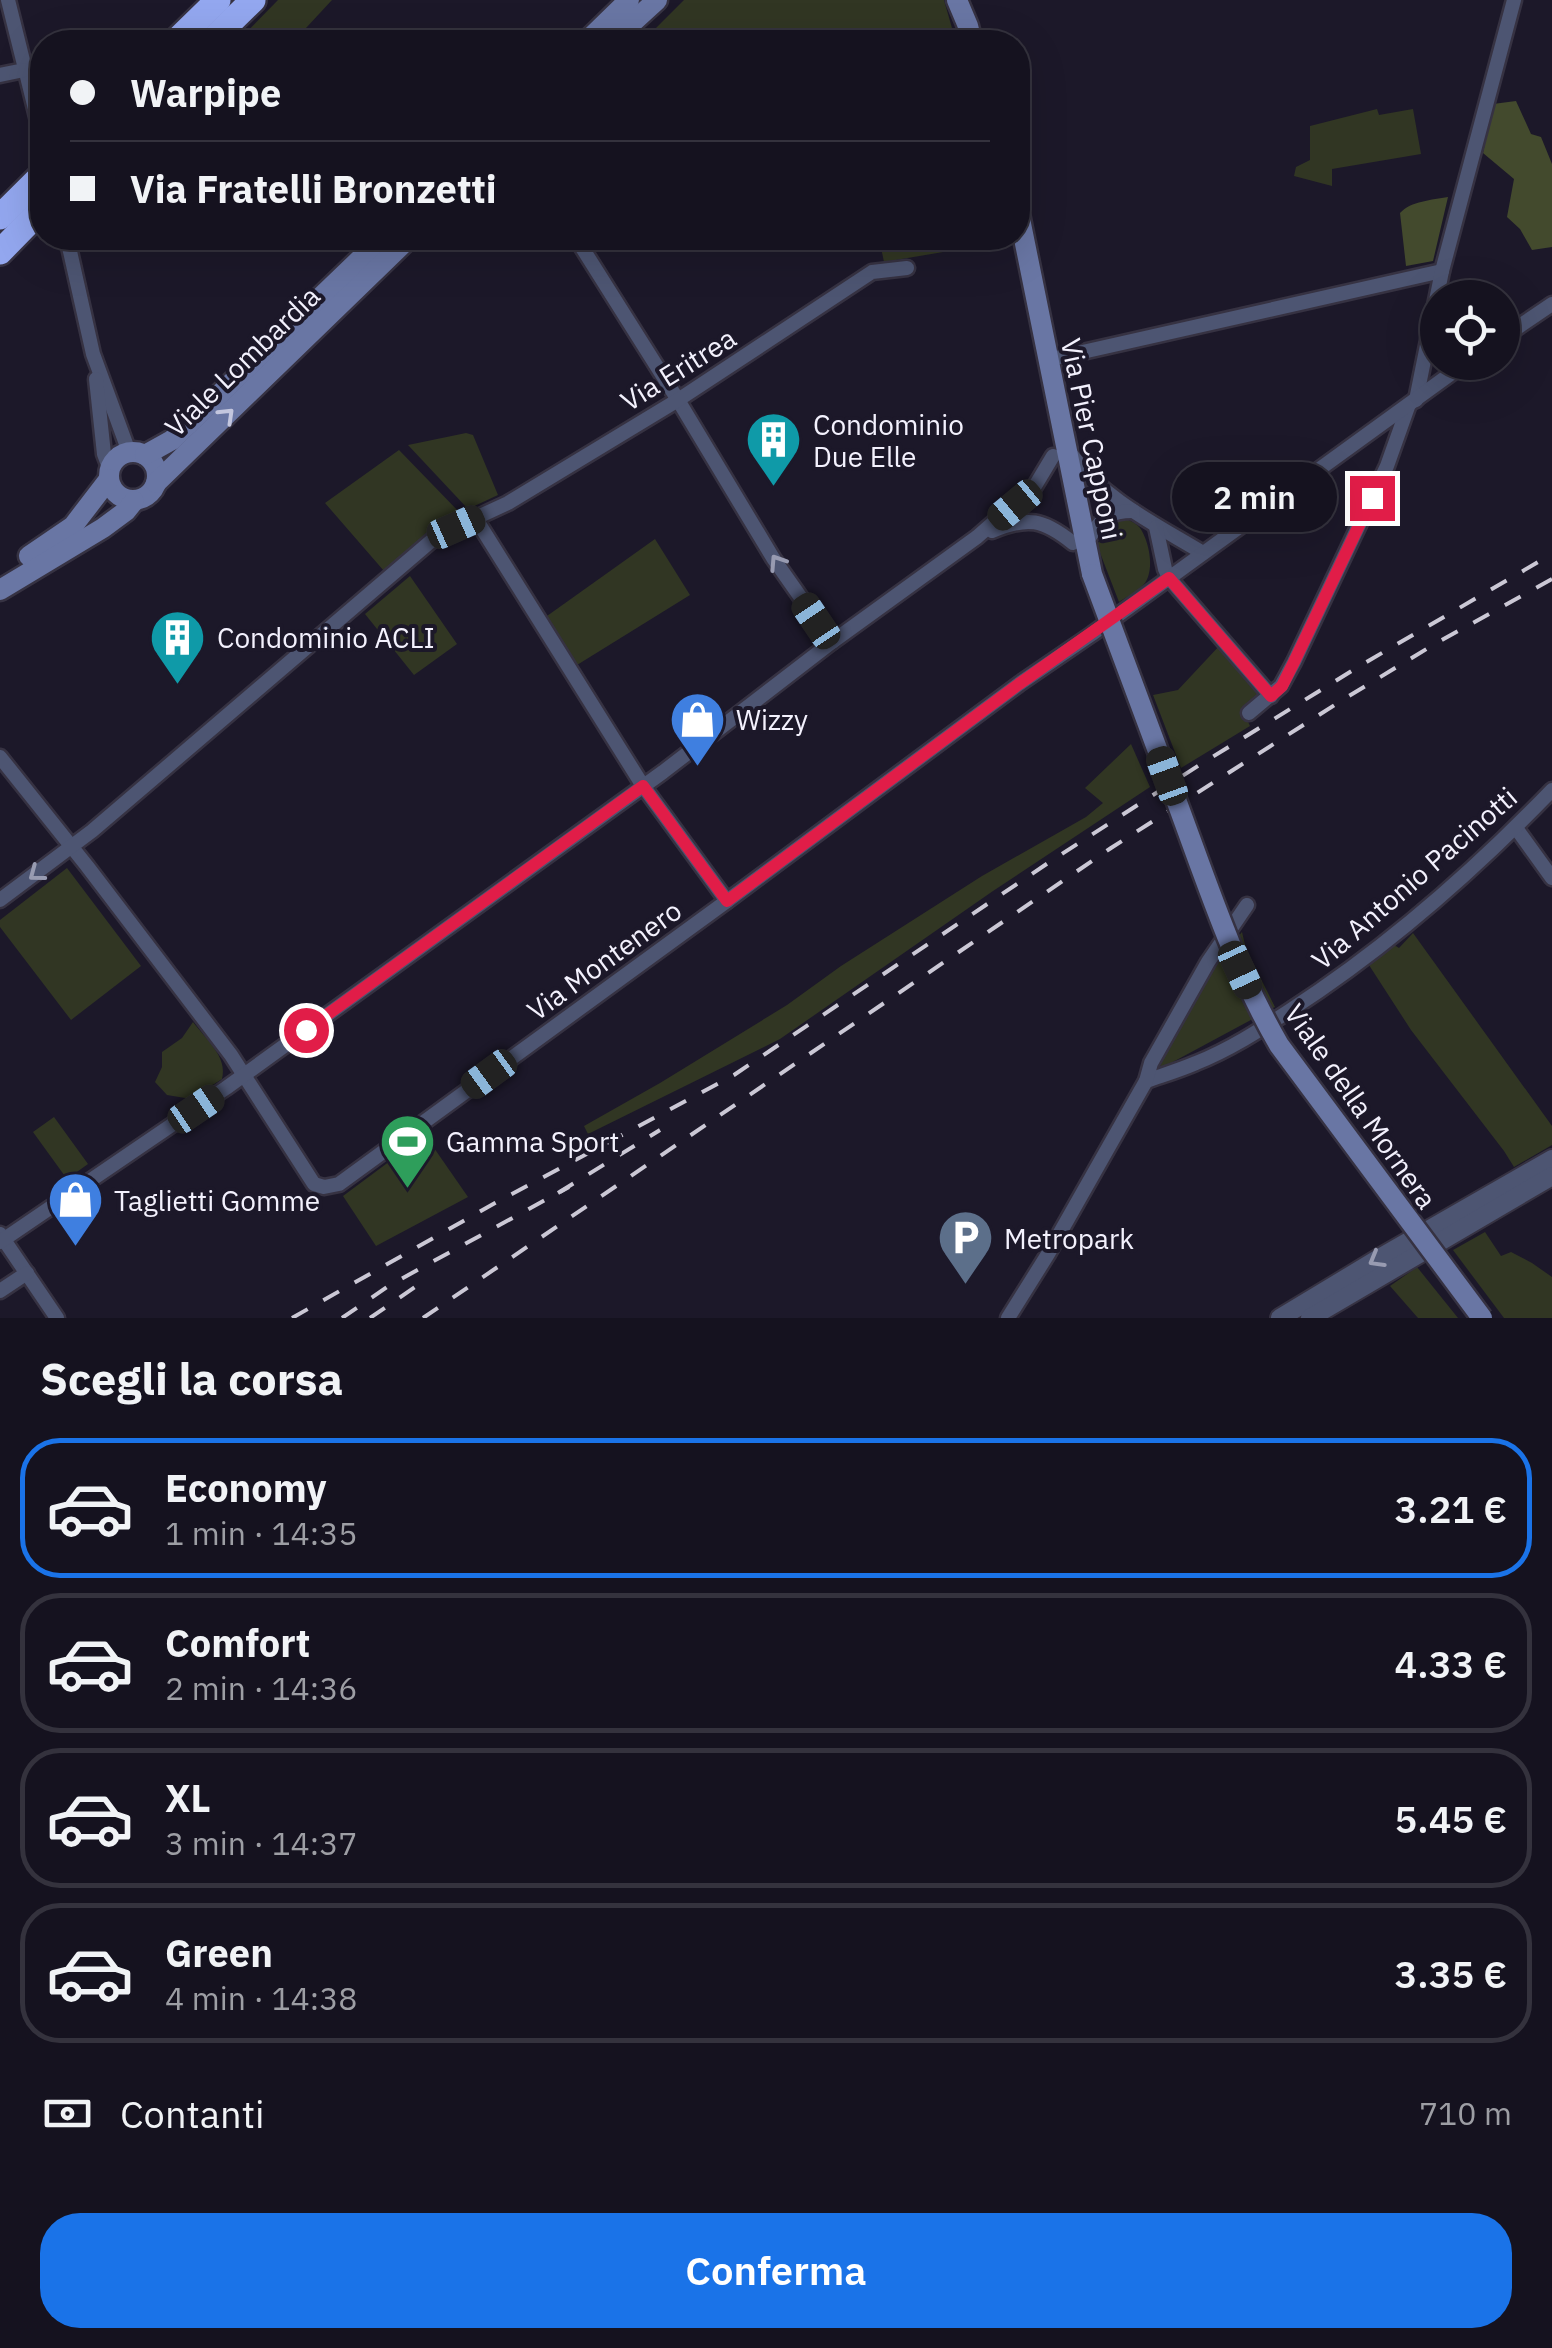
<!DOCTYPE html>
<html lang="it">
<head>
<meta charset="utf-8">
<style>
  body { margin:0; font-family:"IBM Plex Sans",sans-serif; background:#22202c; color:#f1f3f6; height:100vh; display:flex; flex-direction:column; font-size:38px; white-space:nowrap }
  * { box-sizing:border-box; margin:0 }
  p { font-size:32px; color:#9d9ea4 }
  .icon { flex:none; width:55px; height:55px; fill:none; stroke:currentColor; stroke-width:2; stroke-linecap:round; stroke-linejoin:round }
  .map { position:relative; height:1318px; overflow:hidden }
  .panel { display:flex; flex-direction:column; background:#15121f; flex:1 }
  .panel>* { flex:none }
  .hud { position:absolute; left:30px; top:30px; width:1000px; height:220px; border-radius:40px; box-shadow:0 10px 40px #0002,0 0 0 2px #34323d; display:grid; align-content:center; height:220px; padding:0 40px; background:#15121f }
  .controls { position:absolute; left:1420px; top:280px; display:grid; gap:20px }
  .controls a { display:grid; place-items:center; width:100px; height:100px; border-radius:50%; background:#15121f; box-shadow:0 10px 40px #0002,0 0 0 2px #34323d; font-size:50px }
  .end { position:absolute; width:45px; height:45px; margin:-22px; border:12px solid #e11d48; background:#fff; box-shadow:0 0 0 5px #fff }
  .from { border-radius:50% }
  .bubble { position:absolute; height:70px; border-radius:35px; background:#15121f; box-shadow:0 10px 40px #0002,0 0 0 2px #34323d; font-size:32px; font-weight:600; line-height:70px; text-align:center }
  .car { position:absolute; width:30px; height:60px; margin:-30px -15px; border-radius:12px; box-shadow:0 0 8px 2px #0007; background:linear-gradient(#222 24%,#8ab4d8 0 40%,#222 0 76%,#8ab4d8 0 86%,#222 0) }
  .hud b { display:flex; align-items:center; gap:35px; height:95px; font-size:38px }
  .hud b+b { border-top:2px solid #34323d }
  .hud i { width:25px; height:25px; background:#f1f3f6 }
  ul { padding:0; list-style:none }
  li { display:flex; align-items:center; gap:30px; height:140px; margin:0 20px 15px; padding:0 20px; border:5px solid #34323d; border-radius:40px }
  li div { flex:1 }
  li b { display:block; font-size:38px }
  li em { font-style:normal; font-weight:600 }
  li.current { border-color:#1a73e8 }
  li>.icon { width:90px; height:90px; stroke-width:1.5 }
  h2 { padding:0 40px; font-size:45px; line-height:120px }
  .pay { display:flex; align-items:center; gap:25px; height:110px; padding:0 40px; font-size:38px }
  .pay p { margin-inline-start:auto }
  .cta { display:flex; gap:20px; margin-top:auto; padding:20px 40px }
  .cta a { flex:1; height:115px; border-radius:40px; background:#1a73e8; color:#fff; font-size:40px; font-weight:600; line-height:115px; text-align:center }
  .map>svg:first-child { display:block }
  .green { fill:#313623 }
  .forest { fill:#434a2d }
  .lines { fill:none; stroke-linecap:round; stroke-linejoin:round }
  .minor-casing { stroke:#363242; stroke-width:19 }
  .tertiary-casing { stroke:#363242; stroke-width:22 }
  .secondary-casing { stroke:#363242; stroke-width:25 }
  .motorway-casing { stroke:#363242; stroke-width:30 }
  .minor { stroke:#4d5572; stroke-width:14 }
  .tertiary { stroke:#4d5572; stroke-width:18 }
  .secondary { stroke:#6976a4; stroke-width:20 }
  .motorway { stroke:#93a7ef; stroke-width:25 }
  .rail { stroke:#cbc8d5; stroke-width:4; stroke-dasharray:18 18; stroke-linecap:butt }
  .secondary-bridge-casing { stroke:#363242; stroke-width:25; stroke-linecap:butt }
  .secondary-bridge { stroke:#6976a4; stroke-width:20 }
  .oneway { stroke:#c3c6de }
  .oneway2 { stroke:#989bb1 }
  .route { stroke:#e11d48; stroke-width:12 }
  .labels { text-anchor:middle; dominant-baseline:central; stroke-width:8; stroke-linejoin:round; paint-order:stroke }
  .street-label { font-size:28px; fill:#f3f1fd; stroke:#1c1829 }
  .poi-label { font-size:28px; fill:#f3f1fd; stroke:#1c1829; text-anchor:start }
</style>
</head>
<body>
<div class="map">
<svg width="1552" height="1318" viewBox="0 0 1552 1318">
  <rect width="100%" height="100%" fill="#1c1829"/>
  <g class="green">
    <polygon points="278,0 332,0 293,42 237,42"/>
    <polygon points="684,0 944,0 956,42 642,42"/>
    <polygon points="1377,109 1379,115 1413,109 1421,154 1332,169 1332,186 1294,176 1296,167 1310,160 1310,126"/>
    <polygon points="879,238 995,238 995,240 955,250 884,262"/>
    <polygon points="466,433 473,435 498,495 468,509 408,445"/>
    <polygon points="399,450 461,514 427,535 384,571 325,503"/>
    <path d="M 1118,517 C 1127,519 1134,521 1140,528 C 1149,541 1155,569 1145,583 C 1139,591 1128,596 1119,602 L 1097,545 L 1109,523 Z"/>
    <polygon points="655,539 690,595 577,665 547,616"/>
    <polygon points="410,576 457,644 414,675 365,614"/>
    <polygon points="1221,644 1262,693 1244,713 1250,726 1181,768 1153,695 1178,690"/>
    <polygon points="1131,744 1150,787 993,891 780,1039 588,1134 584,1126 660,1083 787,1005 841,966 982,876 1086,817 1103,803 1085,788"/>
    <polygon points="67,868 141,966 71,1020 0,927 0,920"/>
    <polygon points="1242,932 1246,949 1275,1007 1158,1070 1202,981"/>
    <polygon points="1413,933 1552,1126 1552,1145 1514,1167 1504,1151 1411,1030 1367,962 1391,943 1399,948"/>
    <path d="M 193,1022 C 206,1039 228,1057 222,1079 L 191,1099 L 167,1095 L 155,1082 L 162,1067 L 162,1052 L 182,1038 Z"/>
    <polygon points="54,1117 88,1164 67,1179 33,1132"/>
    <polygon points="425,1135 468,1197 376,1246 343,1196"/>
    <polygon points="1485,1232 1501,1256 1511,1252 1532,1263 1552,1277 1552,1318 1504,1318 1453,1250"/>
    <polygon points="1417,1267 1458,1318 1418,1318 1390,1286"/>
  </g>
  <g class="forest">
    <polygon points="1516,101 1531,134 1541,137 1552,164 1552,247 1532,250 1520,229 1507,217 1514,179 1483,153 1493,104"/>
    <path d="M 1448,197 L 1433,261 L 1406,266 L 1400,213 C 1411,201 1432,200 1448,197 Z"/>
  </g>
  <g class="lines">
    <defs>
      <g id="minor">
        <polyline points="8,0 42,137"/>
        <polyline points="0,75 24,70"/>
        <polyline points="67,238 93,354 129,452"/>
        <polyline points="576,238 678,400 773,558 832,642"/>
        <polyline points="1502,338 1552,304"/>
        <polyline points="1047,360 1442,271"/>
        <polyline points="96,379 104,454 110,470"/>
        <polyline points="1416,400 1442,271 1514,0"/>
        <path d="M 1071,454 C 1104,500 1155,524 1203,553"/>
        <polyline points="476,519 643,786 727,901"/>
        <polyline points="1156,527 1165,569 1169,578 1271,696"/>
        <path d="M 992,531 C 1028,516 1043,519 1073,543"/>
        <path d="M 1087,541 C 1101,520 1106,511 1133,511"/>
        <polyline points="1249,713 1281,686 1294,662 1387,466 1408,407"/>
        <polyline points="0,757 87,866 231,1055 314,1184 324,1187 339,1184 727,901 1019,684 1092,634 1467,362"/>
        <polyline points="1516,828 1552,878"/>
        <polyline points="0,900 92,831 437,536 508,503 678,400 872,272 907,268"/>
        <path d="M 1146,1081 C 1163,1075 1180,1070 1196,1063 C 1229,1050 1260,1030 1289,1011 C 1385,949 1473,872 1552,790"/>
        <polyline points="0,1234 57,1318"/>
        <polyline points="0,1242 226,1088 663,772 832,642 977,537 1035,486 1053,456"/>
        <polyline points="0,1291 27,1273"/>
        <polyline points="1008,1318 1048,1254 1146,1081 1151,1063 1208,962 1247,905"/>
      </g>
      <g id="tertiary">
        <polyline points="1280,1318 1381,1257 1552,1159"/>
        <polyline points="1310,1318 1552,1176"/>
      </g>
      <g id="secondary">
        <polyline points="957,0 968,26 972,42"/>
        <polyline points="586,42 629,0"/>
        <polyline points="611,42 657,0"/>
        <polyline points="1018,209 1092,574"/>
        <circle cx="133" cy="476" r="24"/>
        <polyline points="145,455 172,440 382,238"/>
        <polyline points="156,483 409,238"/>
        <polyline points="29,556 73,526 109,479"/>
        <polyline points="0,590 103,528 126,511 134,501"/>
      </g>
      <g id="motorway">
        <polyline points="175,42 218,0"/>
        <polyline points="210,42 253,0"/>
        <polyline points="0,217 42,175"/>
        <polyline points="0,252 42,209"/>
      </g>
    </defs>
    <use href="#minor" class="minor-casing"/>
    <use href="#tertiary" class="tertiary-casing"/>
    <use href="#secondary" class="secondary-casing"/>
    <use href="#motorway" class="motorway-casing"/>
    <use href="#minor" class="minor"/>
    <use href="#tertiary" class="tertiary"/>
    <use href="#secondary" class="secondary"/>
    <use href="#motorway" class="motorway"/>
    <g class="rail">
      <polyline points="558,1193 660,1130"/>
      <polyline points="292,1318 495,1203 734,1075 1051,861 1201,764 1363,664 1552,554"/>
      <polyline points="342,1318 390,1285 569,1187"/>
      <polyline points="370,1318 428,1278"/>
      <polyline points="423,1318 1111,848 1344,699 1433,645 1552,579"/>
    </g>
    <defs>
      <path id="secondary-bridge" d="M 1092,574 C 1121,651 1150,728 1178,805 C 1208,886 1235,969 1279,1045 L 1482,1318"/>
    </defs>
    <use href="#secondary-bridge" class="secondary-bridge-casing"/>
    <use href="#secondary-bridge" class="secondary-bridge"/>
  </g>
  <defs><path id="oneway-chevron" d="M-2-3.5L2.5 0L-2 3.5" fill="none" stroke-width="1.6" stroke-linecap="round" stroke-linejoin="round" transform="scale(2.5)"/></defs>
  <use class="oneway" href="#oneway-chevron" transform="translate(227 415) rotate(-44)"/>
  <g class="oneway2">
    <use href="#oneway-chevron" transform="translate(777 562) rotate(-123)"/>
    <use href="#oneway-chevron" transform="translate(36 874) rotate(143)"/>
    <use href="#oneway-chevron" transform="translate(1376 1260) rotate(150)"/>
  </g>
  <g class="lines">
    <polyline class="route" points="306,1030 643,786 727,901 1019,684 1169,578 1271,696 1282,686 1294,662 1372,498"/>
  </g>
  <defs>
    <symbol id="building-pin" viewBox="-11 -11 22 30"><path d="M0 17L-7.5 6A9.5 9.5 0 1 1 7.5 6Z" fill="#0f9aa8" stroke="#1c1829"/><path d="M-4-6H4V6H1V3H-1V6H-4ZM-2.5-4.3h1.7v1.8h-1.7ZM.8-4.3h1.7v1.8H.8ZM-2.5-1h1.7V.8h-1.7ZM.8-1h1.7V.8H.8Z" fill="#fff"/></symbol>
    <symbol id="shop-pin" viewBox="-11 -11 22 30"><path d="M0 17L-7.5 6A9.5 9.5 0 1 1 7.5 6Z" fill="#3f7fe0" stroke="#1c1829"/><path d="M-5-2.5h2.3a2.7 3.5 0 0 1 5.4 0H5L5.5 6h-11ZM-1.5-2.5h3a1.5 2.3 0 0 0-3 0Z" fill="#fff"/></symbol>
    <symbol id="stadium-pin" viewBox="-11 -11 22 30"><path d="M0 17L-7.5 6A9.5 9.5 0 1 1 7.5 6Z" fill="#2e9e5b" stroke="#1c1829"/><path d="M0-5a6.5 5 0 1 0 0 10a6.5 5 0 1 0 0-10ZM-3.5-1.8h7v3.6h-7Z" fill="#fff"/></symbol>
    <symbol id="parking-pin" viewBox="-11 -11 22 30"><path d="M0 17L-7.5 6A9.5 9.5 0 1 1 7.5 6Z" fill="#5c6f8a" stroke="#1c1829"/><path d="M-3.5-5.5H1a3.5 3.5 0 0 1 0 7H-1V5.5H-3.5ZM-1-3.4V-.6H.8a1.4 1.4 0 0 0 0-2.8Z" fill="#fff"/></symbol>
  </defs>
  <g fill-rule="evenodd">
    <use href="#building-pin" x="742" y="408" width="63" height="86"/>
    <use href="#building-pin" x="146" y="606" width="63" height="86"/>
    <use href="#shop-pin" x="666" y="688" width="63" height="86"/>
    <use href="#stadium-pin" x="376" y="1110" width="63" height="86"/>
    <use href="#shop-pin" x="44" y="1168" width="63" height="86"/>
    <use href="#parking-pin" x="934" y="1206" width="63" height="86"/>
  </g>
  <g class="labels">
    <g class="street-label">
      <text transform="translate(242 361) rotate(-44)">Viale Lombardia</text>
      <text transform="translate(678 369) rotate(-32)">Via Eritrea</text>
      <text transform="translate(1092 439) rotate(78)">Via Pier Capponi</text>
      <text transform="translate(1414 878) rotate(-41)">Via Antonio Pacinotti</text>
      <text transform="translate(604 960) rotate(-36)">Via Montenero</text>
      <text transform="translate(1361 1106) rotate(55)">Viale della Mornera</text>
    </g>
    <g class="poi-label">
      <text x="813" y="424">Condominio<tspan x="813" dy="32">Due Elle</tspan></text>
      <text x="217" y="637">Condominio ACLI</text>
      <text x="736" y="719">Wizzy</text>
      <text x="446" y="1141">Gamma Sport</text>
      <text x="114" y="1200">Taglietti Gomme</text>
      <text x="1004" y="1238">Metropark</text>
    </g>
  </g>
</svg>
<div class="controls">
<a><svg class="icon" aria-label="locate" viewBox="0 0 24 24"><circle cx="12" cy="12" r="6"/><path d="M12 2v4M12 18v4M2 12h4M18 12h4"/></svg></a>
</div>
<i class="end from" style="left:306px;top:1030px"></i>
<i class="end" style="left:1372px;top:498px"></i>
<div class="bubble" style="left:1172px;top:462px;width:165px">2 min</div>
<i class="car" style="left:1015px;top:505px;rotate:230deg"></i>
<i class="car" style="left:456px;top:527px;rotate:66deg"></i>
<i class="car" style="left:816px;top:621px;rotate:326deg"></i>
<i class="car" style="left:1167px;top:776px;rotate:340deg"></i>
<i class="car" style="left:1240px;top:970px;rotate:155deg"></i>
<i class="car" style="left:489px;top:1074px;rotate:234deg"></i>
<i class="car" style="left:196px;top:1109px;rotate:56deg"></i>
<div class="hud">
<b><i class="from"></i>Warpipe</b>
<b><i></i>Via Fratelli Bronzetti</b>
</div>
</div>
<section class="panel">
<h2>Scegli la corsa</h2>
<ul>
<li class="current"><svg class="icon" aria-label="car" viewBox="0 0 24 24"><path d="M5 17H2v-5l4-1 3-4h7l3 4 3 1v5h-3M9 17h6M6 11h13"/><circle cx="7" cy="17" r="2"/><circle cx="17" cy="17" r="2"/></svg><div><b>Economy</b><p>1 min · 14:35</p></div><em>3.21 €</em></li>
<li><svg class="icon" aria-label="car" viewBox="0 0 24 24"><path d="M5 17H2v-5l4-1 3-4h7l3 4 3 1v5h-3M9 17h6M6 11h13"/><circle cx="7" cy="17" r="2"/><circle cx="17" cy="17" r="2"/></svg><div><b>Comfort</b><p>2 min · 14:36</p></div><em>4.33 €</em></li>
<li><svg class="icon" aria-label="car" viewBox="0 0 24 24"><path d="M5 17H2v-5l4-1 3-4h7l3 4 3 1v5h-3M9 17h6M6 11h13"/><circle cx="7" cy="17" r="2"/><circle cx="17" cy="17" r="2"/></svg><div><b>XL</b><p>3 min · 14:37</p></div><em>5.45 €</em></li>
<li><svg class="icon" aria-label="car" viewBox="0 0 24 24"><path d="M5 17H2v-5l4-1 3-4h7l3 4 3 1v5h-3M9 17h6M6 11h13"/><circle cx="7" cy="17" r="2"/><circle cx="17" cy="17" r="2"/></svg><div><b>Green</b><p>4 min · 14:38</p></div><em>3.35 €</em></li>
</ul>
<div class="pay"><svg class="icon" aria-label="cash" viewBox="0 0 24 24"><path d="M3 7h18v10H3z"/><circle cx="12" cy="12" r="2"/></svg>Contanti<p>710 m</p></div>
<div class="cta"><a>Conferma</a></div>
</section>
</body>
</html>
